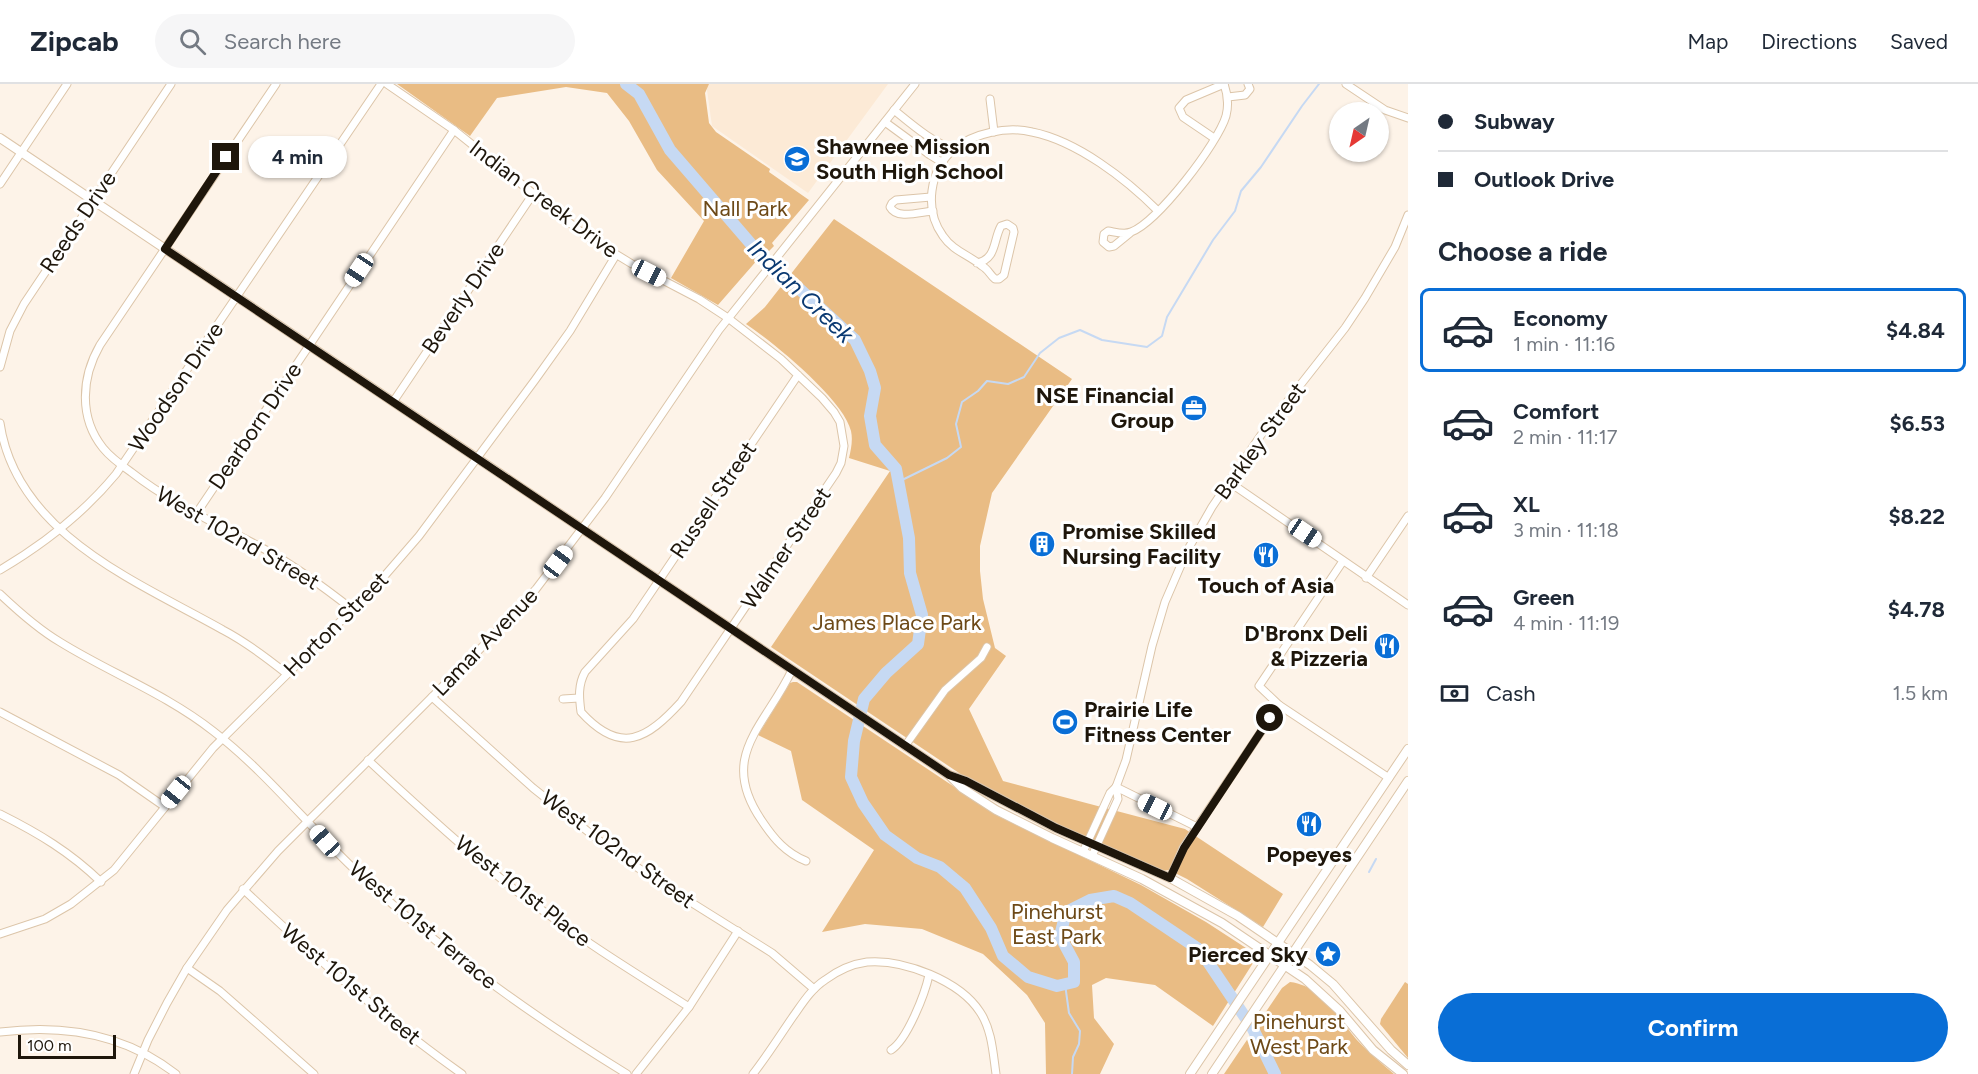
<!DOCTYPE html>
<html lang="en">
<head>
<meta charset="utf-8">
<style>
  body { margin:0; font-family:Figtree,sans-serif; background:#f6f6f7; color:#1f2937; height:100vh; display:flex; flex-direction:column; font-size:22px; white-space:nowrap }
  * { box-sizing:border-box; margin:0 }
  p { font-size:20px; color:#747a83 }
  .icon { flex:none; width:33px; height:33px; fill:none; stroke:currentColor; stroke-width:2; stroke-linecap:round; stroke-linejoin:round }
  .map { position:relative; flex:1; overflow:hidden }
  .details { display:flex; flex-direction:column; background:#fff; width:570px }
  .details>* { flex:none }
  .hud { display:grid; align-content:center; height:132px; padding:0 30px; background:#fff }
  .needle { width:39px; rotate:214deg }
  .controls { position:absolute; left:1329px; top:18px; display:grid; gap:12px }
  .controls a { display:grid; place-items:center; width:60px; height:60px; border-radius:50%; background:#fff; box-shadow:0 2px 4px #0004; font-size:30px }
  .scale { position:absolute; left:18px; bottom:15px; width:98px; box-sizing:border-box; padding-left:6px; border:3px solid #1e160b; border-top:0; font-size:16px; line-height:21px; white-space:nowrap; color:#1e160b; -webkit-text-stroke:4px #fff; paint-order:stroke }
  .end { position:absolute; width:27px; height:27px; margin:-14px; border:8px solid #1e160b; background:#fff; box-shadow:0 0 0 3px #fff }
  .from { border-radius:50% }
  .bubble { position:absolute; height:42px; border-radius:21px; background:#fff; box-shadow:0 2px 4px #0004; font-size:20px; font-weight:700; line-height:42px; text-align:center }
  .car { position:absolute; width:18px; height:36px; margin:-18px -9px; border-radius:8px; box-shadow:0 0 4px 2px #0007; background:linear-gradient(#fff 24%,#345 0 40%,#fff 0 76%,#345 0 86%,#fff 0) }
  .hud b { display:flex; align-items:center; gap:21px; height:57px; font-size:22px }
  .hud b+b { border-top:2px solid #e0e1e3 }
  .hud i { width:15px; height:15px; background:#1f2937 }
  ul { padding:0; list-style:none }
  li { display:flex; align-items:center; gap:18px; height:84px; margin:0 12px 9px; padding:0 18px; border:3px solid transparent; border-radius:9px }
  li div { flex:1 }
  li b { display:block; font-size:22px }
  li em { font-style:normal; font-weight:700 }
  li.on { border-color:#096ed6 }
  li>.icon { width:54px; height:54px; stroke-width:1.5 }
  h2 { padding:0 30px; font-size:27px; line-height:72px }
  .pay { display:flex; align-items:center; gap:15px; height:66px; padding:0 30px; font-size:22px }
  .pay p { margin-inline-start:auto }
  .action { display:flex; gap:12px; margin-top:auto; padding:12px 30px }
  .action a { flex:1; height:69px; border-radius:36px; background:#096ed6; color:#fff; font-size:24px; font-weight:700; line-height:69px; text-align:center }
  header { display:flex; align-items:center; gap:36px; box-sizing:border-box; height:84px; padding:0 30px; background:#fff; border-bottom:2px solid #e0e1e3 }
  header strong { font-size:28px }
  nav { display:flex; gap:33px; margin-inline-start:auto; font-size:21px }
  .search { width:420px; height:54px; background:#f6f6f7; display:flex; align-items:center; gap:15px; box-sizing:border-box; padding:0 21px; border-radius:33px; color:#747a83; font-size:22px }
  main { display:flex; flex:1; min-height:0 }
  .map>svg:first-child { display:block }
  .built { fill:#fcead6 }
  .green { fill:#e9bc84 }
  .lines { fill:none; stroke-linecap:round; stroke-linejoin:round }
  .stream { stroke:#c6d9f3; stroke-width:2 }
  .river { stroke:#c6d9f3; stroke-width:12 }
  .minor-casing { stroke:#dcc5a9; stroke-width:9 }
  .major-casing { stroke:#dcc5a9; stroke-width:10 }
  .minor { stroke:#fff; stroke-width:7 }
  .major { stroke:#fff; stroke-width:8 }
  .route { stroke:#1e160b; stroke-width:8 }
  .labels { text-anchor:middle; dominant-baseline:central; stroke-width:6; stroke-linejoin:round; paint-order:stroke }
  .poi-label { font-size:22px; font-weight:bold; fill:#1e160b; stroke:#fff; text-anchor:start }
  .street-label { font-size:22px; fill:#1e160b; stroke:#fff }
  .park-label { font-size:22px; fill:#6d4917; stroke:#fff }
  .water-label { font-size:24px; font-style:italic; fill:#0b3a72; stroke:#fff }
</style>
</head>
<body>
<header>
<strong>Zipcab</strong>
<div class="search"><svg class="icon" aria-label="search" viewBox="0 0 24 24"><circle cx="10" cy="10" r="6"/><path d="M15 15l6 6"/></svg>Search here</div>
<nav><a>Map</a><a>Directions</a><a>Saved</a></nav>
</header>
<main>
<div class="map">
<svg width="1408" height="990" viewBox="0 0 1408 990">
  <rect width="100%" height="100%" fill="#fdf3e8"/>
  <polygon class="built" points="704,0 888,0 808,109 712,42 707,6"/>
  <g class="green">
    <polygon points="397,0 709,0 705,9 709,39 716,48 770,85 769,88 809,116 772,159 774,162 769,167 766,166 718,221 671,194 704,137 657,86 629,37 607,9 566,3 497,14 470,52"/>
    <path d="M 834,135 L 1072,295 L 992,409 L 980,462 L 980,487 L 983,515 L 995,564 L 1006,572 L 969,625 L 1003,697 L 1185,745 L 1283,810 L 1263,843 L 1187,795 L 1169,786 L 1162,787 L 1085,752 L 1079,751 L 965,693 L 771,563 L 890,387 L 849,374 C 851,366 853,356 851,347 C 844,316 773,258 746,240 L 765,223 Z"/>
    <polygon points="793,598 797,598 998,732 1141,801 1206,838 1246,864 1252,869 1253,879 1213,942 1155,901 1106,894 1092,901 1094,934 1114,960 1100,990 1046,990 1045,939 1027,911 983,870 922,845 865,840 822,848 874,766 802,716 791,667 758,651 790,599"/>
    <path d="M 1290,898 C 1320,901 1339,934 1356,955 C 1368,968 1381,979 1394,990 L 1224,990 L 1282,904 Z"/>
    <polygon points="1405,898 1408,900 1408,974 1380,940 1381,935"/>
  </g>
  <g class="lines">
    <g class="stream">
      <polyline points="898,398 947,374 961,363 956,340 962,318 978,307 987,297 1008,300 1024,293 1040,269 1059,254 1080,246 1102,256 1147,263 1162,252 1167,233 1213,156 1235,127 1241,107 1261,83 1302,22 1319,0"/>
      <polyline points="1369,788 1376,775"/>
      <polyline points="1065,900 1069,929 1080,947 1079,960 1073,973 1072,990"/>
    </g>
    <polyline class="river" points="626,0 639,10 670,66 776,189 794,200 855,256 870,287 875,304 870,332 875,361 896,385 909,454 910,489 922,531 918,560 886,589 864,615 854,657 851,693 863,719 885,751 917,774 940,783 965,804 991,844 1003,872 1028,893 1057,902 1074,898 1074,878 1060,852 1066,828 1090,816 1114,812 1130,819 1200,866 1253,945 1275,990"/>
    <defs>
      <g id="minor">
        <path d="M 276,0 L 100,261 C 81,294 79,334 103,364 C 111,374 121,381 131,388 C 173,421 220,441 266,466 C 297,483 325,504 353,526"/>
        <path d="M 387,0 L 454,46 L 586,152 L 632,180 L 699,215 L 728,234 L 781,275 L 822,314 L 834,328 L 840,338 L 844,362 L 841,379 L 836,389 L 681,618 C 647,655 621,672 581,628 C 579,613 578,601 585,588 L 633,535 L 798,291"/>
        <polyline points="1346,0 1385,26 1408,34"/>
        <polyline points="1228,13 1245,11 1250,5 1248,0"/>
        <polyline points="990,15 994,48"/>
        <path d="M 894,26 C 910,39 935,61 955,65"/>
        <polyline points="885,38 930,71 943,79"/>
        <polyline points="1214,54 1183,33 1179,24 1186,16 1224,0"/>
        <polyline points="0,100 67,0"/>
        <path d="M 931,113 L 896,116 L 892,119 L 890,123 C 897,136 920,128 933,127"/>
        <path d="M 1130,149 L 1114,162 L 1109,163 L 1103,158 L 1104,150 L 1108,147 C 1115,148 1124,151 1131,148 C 1158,138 1218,59 1226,32 C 1229,20 1228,11 1224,0"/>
        <path d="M 977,179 C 997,175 993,156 1001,142 L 1007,140 L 1013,144 L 1014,148 L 1004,191 L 999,195 L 995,195 C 990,191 988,185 982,182 C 969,171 953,167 943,152 C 924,126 929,86 954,65 C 974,49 1007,42 1032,48 C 1077,57 1126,95 1158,127"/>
        <polyline points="0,283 10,247 24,220 171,0"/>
        <polyline points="393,318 533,110"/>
        <path d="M 0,339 C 16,450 138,498 223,546 C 246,558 267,574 287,590"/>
        <polyline points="1229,398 1408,521"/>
        <polyline points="196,430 454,46"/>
        <polyline points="1343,477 1259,602 1279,621 1389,694"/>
        <path d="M 0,486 C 44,460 83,430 116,390 L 381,0"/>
        <polyline points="1366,494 1408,432"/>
        <path d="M 0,510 C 19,528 38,545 60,558 C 110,589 166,610 213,647 C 265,687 305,738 352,783 C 435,863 529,930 627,990"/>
        <path d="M 792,586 C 765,643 717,672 762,737 C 774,755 786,769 806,777"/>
        <polyline points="432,613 533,704 610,765 665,802 772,869 814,905"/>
        <polyline points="563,615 579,614"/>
        <polyline points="0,628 119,691 165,723"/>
        <polyline points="905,662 945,606 981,574 987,563"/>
        <path d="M 368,676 C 416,721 464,765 515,806 C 571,849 630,886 689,923"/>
        <polyline points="1116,703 1197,743"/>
        <path d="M 0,730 C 38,749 70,768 101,798"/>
        <polyline points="1083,768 1110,709 1116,703"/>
        <polyline points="1092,772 1118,715 1116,703 1126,676 1152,562 1165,518 1187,467 1212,423 1261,351 1345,244 1365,214 1395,163 1408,131"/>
        <polyline points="1170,794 1183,764 1279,621"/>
        <path d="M 243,805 C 313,871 384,935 462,990"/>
        <polyline points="0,850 45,835 71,820 114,786 213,664 374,504 419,452 535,296 570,247 616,171"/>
        <polyline points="187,884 220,907 314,990"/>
        <path d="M 0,948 C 63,940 125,950 176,990"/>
        <path d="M 891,966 C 907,956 925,910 929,891"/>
        <polyline points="134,990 148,956 167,919 187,884 227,826 278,767 482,563 536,505 605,414 719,246 915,0"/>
        <polyline points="636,990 689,923 738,847"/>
        <path d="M 753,990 C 767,972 779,953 792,934 C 802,920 811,905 825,896 C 837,887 852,880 867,878 C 904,875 960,897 980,928 C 992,946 993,969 996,990"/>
      </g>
      <g id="major">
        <polyline points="0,54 949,691 962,704 996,726 1052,754 1142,795 1222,839 1305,895 1340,927 1373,966 1403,990"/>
        <polyline points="952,692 966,697 1056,744 1170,794 1238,832 1310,881 1333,900 1391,966 1408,981"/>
        <polyline points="1190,990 1408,665"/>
        <polyline points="1212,990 1408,697"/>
      </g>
    </defs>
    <use href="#minor" class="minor-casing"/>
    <use href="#major" class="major-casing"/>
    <use href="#minor" class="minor"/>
    <use href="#major" class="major"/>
  </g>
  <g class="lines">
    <polyline class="route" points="226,73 165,165 949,691 966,697 1056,744 1170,794 1184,764 1270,634"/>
  </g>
  <defs>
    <symbol id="school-disc" viewBox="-11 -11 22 22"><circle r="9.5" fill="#096ed6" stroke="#fff"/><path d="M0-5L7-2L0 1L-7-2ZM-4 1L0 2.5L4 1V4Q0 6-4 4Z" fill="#fff"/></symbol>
    <symbol id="office-disc" viewBox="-11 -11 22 22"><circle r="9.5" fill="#096ed6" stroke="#fff"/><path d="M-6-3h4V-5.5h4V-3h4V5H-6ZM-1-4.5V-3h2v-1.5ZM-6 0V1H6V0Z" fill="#fff"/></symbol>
    <symbol id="building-disc" viewBox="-11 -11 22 22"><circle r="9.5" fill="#096ed6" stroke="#fff"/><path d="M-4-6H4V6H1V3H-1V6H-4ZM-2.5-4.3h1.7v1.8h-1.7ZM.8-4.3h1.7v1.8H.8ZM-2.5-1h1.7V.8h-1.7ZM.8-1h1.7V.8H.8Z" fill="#fff"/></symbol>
    <symbol id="restaurant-disc" viewBox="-11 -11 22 22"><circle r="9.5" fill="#096ed6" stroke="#fff"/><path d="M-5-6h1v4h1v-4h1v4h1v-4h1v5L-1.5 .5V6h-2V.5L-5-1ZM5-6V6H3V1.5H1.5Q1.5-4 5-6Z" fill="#fff"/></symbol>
    <symbol id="stadium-disc" viewBox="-11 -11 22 22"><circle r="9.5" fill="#096ed6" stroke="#fff"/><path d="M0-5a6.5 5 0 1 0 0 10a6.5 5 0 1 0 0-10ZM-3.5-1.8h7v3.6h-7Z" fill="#fff"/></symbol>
    <symbol id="sight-disc" viewBox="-11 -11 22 22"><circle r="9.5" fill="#096ed6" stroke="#fff"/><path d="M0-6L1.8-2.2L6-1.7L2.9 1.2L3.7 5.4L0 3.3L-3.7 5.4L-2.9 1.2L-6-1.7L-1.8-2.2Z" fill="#fff"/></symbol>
  </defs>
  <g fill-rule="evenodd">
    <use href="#school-disc" x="782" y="60" width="30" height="30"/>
    <use href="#office-disc" x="1179" y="309" width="30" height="30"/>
    <use href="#building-disc" x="1027" y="445" width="30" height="30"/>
    <use href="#restaurant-disc" x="1251" y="456" width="30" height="30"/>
    <use href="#restaurant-disc" x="1372" y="547" width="30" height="30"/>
    <use href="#stadium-disc" x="1050" y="623" width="30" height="30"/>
    <use href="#restaurant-disc" x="1294" y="725" width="30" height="30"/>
    <use href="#sight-disc" x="1313" y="855" width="30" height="30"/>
  </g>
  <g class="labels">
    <g class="poi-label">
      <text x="816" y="62">Shawnee Mission<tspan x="816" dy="25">South High School</tspan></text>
      <text x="1174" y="311" text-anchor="end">NSE Financial<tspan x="1174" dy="25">Group</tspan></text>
      <text x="1062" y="447">Promise Skilled<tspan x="1062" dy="25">Nursing Facility</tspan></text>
      <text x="1266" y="501" text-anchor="middle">Touch of Asia</text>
      <text x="1368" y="549" text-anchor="end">D'Bronx Deli<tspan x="1368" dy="25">&amp; Pizzeria</tspan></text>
      <text x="1084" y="625">Prairie Life<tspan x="1084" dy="25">Fitness Center</tspan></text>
      <text x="1309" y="770" text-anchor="middle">Popeyes</text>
      <text x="1308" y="870" text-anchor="end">Pierced Sky</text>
    </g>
    <g class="street-label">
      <text transform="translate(544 115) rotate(37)">Indian Creek Drive</text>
      <text transform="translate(78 138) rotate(-56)">Reeds Drive</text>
      <text transform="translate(463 214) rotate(-56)">Beverly Drive</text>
      <text transform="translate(176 303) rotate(-56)">Woodson Drive</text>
      <text transform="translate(255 342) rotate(-56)">Dearborn Drive</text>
      <text transform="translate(1260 357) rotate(-54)">Barkley Street</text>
      <text transform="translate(713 416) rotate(-56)">Russell Street</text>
      <text transform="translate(238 454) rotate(30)">West 102nd Street</text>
      <text transform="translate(786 464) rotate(-56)">Walmer Street</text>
      <text transform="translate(336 540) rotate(-45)">Horton Street</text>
      <text transform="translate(485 558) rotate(-46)">Lamar Avenue</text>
      <text transform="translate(618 765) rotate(36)">West 102nd Street</text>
      <text transform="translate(523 807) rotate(38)">West 101st Place</text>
      <text transform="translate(423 841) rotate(40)">West 101st Terrace</text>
      <text transform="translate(351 900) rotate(40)">West 101st Street</text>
    </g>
    <g class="park-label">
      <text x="745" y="124">Nall Park</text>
      <text x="897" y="538">James Place Park</text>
      <text x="1057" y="827">Pinehurst<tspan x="1057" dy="25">East Park</tspan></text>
      <text x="1299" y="937">Pinehurst<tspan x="1299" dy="25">West Park</tspan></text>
    </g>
    <g class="water-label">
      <text transform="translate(801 207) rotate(44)">Indian Creek</text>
    </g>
  </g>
</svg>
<div class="controls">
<a><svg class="needle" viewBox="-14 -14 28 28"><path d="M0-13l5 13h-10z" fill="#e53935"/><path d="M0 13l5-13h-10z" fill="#747a83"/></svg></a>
</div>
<div class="scale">100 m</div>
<i class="end from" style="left:1270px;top:634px"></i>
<i class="end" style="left:226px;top:73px"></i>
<div class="bubble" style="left:248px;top:52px;width:99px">4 min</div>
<i class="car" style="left:359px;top:186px;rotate:214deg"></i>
<i class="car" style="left:649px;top:189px;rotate:117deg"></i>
<i class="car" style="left:1305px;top:449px;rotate:124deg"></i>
<i class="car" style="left:558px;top:478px;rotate:37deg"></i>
<i class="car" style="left:176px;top:708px;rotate:219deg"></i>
<i class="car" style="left:1155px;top:723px;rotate:296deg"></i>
<i class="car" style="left:325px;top:757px;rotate:318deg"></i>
</div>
<section class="details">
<div class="hud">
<b><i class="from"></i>Subway</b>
<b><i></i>Outlook Drive</b>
</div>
<h2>Choose a ride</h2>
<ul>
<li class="on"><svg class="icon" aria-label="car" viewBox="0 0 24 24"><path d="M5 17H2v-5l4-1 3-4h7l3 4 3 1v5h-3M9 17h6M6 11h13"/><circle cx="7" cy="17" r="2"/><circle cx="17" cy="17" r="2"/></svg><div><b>Economy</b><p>1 min · 11:16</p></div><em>$4.84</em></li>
<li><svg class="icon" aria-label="car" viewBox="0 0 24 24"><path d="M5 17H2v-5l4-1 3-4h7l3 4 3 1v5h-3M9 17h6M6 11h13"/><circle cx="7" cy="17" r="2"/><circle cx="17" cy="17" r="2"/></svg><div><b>Comfort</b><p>2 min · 11:17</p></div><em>$6.53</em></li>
<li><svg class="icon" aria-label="car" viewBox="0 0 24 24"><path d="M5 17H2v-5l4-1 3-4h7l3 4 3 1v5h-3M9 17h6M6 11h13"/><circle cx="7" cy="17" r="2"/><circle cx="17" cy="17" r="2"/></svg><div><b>XL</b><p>3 min · 11:18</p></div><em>$8.22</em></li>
<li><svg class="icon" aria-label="car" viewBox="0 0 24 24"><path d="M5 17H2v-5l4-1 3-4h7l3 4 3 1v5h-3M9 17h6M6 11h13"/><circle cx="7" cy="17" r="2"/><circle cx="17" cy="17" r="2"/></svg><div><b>Green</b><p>4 min · 11:19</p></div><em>$4.78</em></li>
</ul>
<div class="pay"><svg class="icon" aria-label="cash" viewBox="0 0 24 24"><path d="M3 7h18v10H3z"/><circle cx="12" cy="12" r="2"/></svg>Cash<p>1.5 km</p></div>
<div class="action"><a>Confirm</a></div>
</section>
</main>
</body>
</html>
